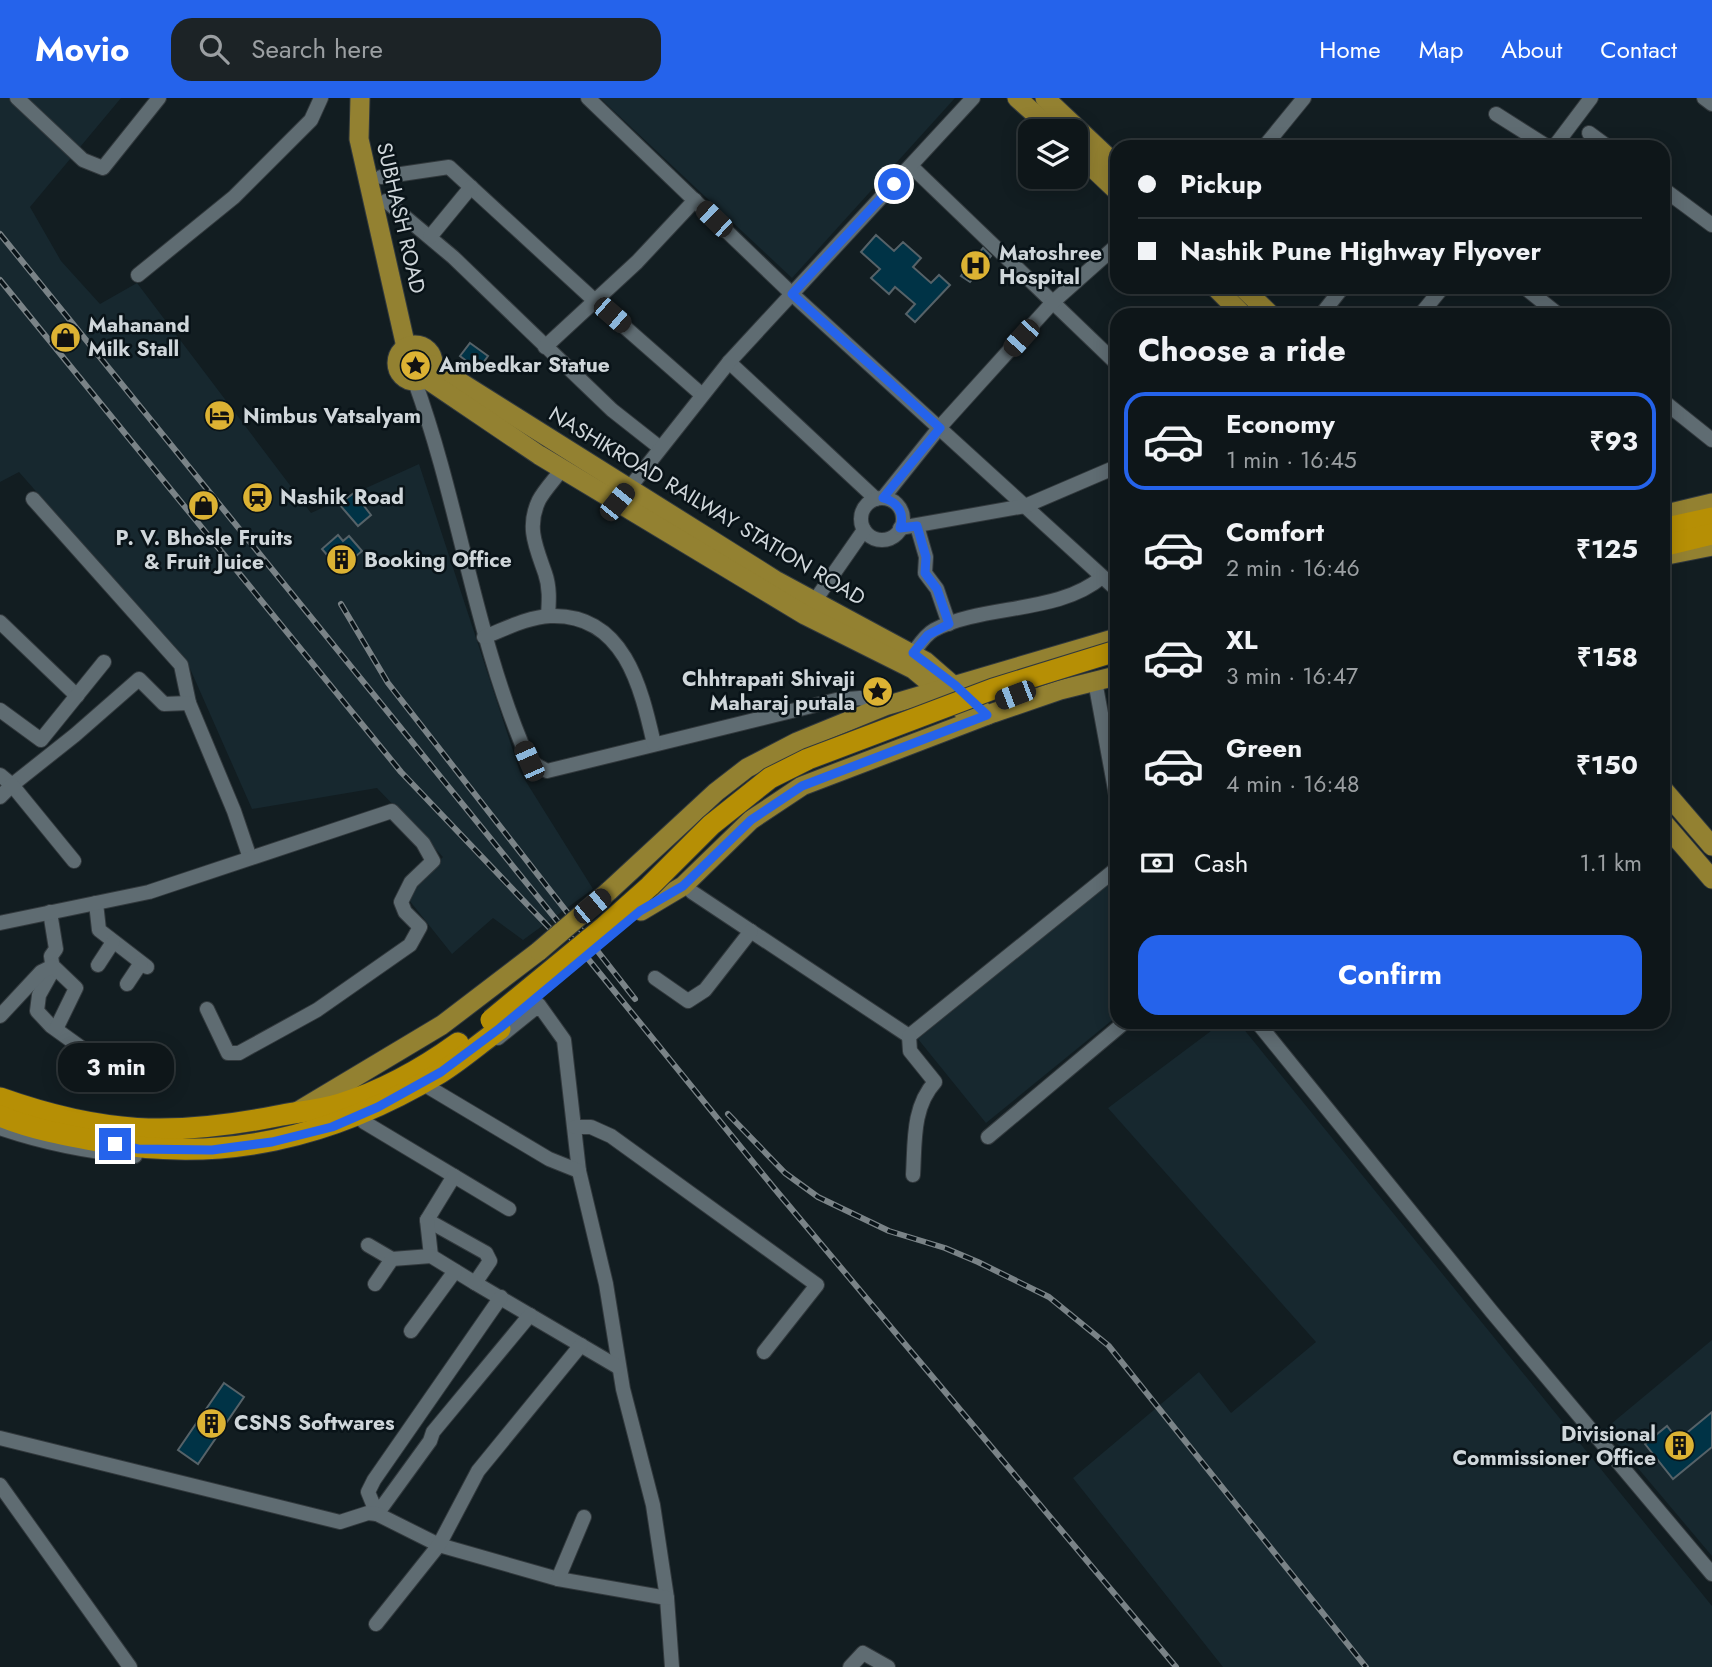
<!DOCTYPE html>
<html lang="en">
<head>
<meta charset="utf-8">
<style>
  body { margin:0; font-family:Jost,sans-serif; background:#1c2326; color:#f1f3f6; height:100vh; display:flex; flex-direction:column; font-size:26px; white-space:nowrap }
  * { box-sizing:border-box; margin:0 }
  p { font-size:23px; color:#9b9fa2 }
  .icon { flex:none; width:38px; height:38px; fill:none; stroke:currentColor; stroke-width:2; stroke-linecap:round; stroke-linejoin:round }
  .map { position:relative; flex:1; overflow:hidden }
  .panel { position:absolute; left:1110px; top:210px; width:560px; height:721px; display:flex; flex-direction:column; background:#0e1619; border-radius:21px; box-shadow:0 4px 18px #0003,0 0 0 2px #2e3538 }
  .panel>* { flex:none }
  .hud { position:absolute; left:1110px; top:42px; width:560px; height:154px; border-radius:21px; box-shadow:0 4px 18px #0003,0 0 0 2px #2e3538; display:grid; align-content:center; height:154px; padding:0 28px; background:#0e1619 }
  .tools { position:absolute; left:1018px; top:21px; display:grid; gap:14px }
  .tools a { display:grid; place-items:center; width:70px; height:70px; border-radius:14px; background:#0e1619; box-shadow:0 4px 18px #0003,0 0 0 2px #2e3538; font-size:35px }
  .end { position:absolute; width:32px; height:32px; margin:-16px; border:9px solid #2563eb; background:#fff; box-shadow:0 0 0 4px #fff }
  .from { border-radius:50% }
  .bubble { position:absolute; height:49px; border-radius:21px; background:#0e1619; box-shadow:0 4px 18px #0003,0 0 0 2px #2e3538; font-size:23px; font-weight:700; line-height:49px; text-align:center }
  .car { position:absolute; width:21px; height:42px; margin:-21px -10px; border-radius:9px; box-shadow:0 0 5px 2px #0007; background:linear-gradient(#222 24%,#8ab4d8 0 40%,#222 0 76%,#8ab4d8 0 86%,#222 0) }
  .hud b { display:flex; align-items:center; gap:24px; height:66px; font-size:26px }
  .hud b+b { border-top:2px solid #2e3538 }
  .hud i { width:18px; height:18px; background:#f1f3f6 }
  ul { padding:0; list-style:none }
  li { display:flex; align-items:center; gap:21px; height:98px; margin:0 14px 10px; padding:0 14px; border:4px solid transparent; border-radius:21px }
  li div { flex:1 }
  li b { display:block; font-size:26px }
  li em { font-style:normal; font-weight:700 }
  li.selected { border-color:#2563eb }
  li>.icon { width:63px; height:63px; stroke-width:1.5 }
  h2 { padding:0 28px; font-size:32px; line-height:84px }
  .pay { display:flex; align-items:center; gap:18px; height:77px; padding:0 28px; font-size:26px }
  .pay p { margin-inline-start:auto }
  .button { display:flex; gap:14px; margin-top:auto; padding:14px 28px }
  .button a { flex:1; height:80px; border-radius:21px; background:#2563eb; color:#fff; font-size:28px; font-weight:700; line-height:80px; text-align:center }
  header { display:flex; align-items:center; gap:42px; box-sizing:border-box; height:98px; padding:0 35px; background:#2563eb; color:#fff }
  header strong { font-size:33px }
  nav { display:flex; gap:38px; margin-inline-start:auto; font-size:24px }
  .search { width:490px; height:63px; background:#1c2326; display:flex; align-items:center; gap:18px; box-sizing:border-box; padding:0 24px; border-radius:21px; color:#9b9fa2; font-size:26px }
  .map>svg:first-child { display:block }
  .built { fill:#17282f }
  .building { fill:#003346; stroke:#566268; stroke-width:2 }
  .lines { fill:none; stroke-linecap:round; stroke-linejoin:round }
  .minor-casing { stroke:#32393d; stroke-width:16 }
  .major-casing { stroke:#32393d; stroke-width:21 }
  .highway-casing { stroke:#32393d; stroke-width:23 }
  .minor { stroke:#5f6c72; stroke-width:14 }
  .major { stroke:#938131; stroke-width:19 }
  .highway { stroke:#b68f05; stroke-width:21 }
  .rail-casing { stroke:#7a8387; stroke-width:6 }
  .rail { stroke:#091318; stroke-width:3.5; stroke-dasharray:10; stroke-linecap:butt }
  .major-bridge-casing { stroke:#32393d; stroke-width:21; stroke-linecap:butt }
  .highway-bridge-casing { stroke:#32393d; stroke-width:23; stroke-linecap:butt }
  .major-bridge { stroke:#938131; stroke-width:19 }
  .highway-bridge { stroke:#b68f05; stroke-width:21 }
  .route { stroke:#2563eb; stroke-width:9 }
  .labels { text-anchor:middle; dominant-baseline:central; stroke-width:5; stroke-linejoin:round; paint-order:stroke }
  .street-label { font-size:21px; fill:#cfd6da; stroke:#091318 }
  .poi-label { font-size:21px; font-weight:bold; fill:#cfd6da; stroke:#091318; text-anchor:start }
</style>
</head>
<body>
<header>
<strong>Movio</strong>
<div class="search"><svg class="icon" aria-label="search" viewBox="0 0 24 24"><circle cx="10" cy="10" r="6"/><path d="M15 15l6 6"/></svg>Search here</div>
<nav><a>Home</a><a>Map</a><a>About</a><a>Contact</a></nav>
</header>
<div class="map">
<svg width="1712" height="1569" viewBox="0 0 1712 1569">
  <rect width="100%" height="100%" fill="#121d21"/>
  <g class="built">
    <polygon points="0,0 121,0 30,109 61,163 100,206 137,185 311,415 419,366 520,674 593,791 523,842 493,820 452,856 405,797 443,759 377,690 252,711 188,566 19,374 0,384"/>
    <polygon points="600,0 955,0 792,180"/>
    <polygon points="1116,779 1116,919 986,1025 918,941"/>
    <polygon points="1223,924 1238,924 1712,1508 1712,1569 1223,1569 1073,1380 1199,1274 1231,1315 1316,1244 1108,1010"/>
    <polygon points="1712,1242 1712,1458 1605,1331"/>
  </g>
  <g class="building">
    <polygon points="876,137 894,153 903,144 921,160 913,169 931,185 939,177 950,187 915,224 906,216 915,206 895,189 889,196 871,180 880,171 861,154"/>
    <polygon points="983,150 991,158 970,184 961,178"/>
    <polygon points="470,245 488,258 478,272 460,258"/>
    <polygon points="354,395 371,417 358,428 339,406"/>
    <polygon points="338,437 343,443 349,438 362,453 340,472 322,451"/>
    <polygon points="224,1285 244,1299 198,1366 178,1352"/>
    <polygon points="1712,1314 1712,1349 1673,1381 1645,1346 1667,1328 1678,1342"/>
  </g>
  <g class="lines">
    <defs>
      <g id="minor">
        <polyline points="17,0 83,62 103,70 159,0"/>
        <polyline points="588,0 792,196 1116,491"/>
        <polyline points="1704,0 1712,6"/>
        <polyline points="1496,16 1548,49"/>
        <polyline points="1589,35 1608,49"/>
        <polyline points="1264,49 1304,0"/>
        <polyline points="1554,49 1591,0"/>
        <polyline points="911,68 1116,265"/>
        <polyline points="381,79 449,69 594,202 701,296"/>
        <polyline points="1662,90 1712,127"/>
        <polyline points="386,103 453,159 612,312 659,349"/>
        <polyline points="430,139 471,89"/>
        <polyline points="138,177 234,99 311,22 321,0"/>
        <polyline points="1524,189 1559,217"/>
        <polyline points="1321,217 1343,189"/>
        <polyline points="1420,217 1443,189"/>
        <polyline points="545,249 637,164 695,102"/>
        <polyline points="729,264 876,401"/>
        <path d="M 415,284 C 460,408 475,541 529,663 L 547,673 L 836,602 L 860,600 L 885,608"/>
        <polyline points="1662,302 1712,342"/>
        <polyline points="623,398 729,264 973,0"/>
        <polyline points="883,400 939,330 1053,204 1116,148"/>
        <circle cx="882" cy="421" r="21"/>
        <polyline points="33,401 181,567 189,605"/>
        <polyline points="917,428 926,459 925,475 937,491 949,526"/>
        <polyline points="900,430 1025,408 1116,369"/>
        <polyline points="809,511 864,432"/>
        <path d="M 548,518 C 549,503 550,489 545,475 C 536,449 526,429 539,402 C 545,391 555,381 562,371"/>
        <polyline points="0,524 77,598"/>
        <path d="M 484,539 C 505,531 528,519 550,518 C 624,515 641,589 654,646"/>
        <path d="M 913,555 C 919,547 925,537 934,532 C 983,506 1059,516 1102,479"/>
        <polyline points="1095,583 1116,697"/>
        <polyline points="0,612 41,642 104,564"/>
        <polyline points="0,677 12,687 75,637 139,581 164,606 189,605 234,713 250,760"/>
        <polyline points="0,699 12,687 74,763"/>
        <polyline points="692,794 909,938 1116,771"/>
        <polyline points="96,805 99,832 147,869"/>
        <polyline points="50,814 56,851 51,858 53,872 39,897 37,913 51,928 83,951"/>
        <polyline points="0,825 149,794 392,713 423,745 433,763 411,784 401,804 405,814 420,829 410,847 317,912 239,955 228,955 207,911"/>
        <polyline points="98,867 113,844"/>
        <polyline points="655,880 688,903 705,892 751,833"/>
        <polyline points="127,886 141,865"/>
        <polyline points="0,918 41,874 53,868 76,890 56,931"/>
        <polyline points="1257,924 1492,1214 1712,1476"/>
        <path d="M 909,938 L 910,953 L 935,984 C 912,1009 915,1045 913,1077"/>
        <polyline points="498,940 539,907 564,942 579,1073 606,1186 623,1291 653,1407 667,1500 672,1569"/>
        <polyline points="430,990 549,1061 579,1073"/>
        <polyline points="364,1024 509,1111"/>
        <polyline points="575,1029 591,1029 611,1038 817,1187 764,1254"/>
        <path d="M 0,1030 C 44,1045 89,1054 135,1058"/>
        <polyline points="988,1039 1125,924"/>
        <polyline points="454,1078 427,1122 486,1155 490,1163 475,1185 618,1269"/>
        <polyline points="427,1122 431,1158"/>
        <polyline points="368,1147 392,1161"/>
        <polyline points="375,1186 392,1161 431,1158 475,1185"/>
        <polyline points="501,1199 374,1382 368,1394 377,1416 430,1343 433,1334 530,1217"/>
        <polyline points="411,1233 455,1173"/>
        <polyline points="0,1340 340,1424 368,1415 377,1416 439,1447 558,1481 667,1500"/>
        <polyline points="0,1387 130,1569"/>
        <polyline points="558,1481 584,1419"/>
        <polyline points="376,1526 439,1447 478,1373 581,1247"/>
        <polyline points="850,1569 863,1555 888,1569"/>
      </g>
      <g id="major">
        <polyline points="360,0 359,41 406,249"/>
        <polyline points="1017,0 1054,33"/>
        <polyline points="1045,0 1116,67"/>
        <polyline points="1076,54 1116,92"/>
        <polyline points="1215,189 1243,217"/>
        <polyline points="1242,189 1271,217"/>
        <circle cx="415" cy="265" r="18"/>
        <polyline points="433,267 775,482 925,563 987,617"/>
        <polyline points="425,280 539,357 805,517 913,571 966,615"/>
        <polyline points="1662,417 1712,405"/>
        <polyline points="1662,458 1712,448"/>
        <polyline points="1662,690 1712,748"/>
        <polyline points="1662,723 1712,781"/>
        <polyline points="609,793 716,694 747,670 797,644 885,608 1116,540"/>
        <polyline points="641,813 683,788 751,722 802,688 993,615 1060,592 1116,578"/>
        <polyline points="295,1015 442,927 539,853"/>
      </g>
      <g id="highway">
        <polyline points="1662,431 1712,420"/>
        <polyline points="1662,448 1712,436"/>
        <path d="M 0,1000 C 101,1036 172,1039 277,1018 C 298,1014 320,1012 340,1006 C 382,993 422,971 458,945"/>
        <path d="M 0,1018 C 31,1031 65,1037 98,1043 C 222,1066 332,1040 440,975 C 461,962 480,945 500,931"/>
      </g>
    </defs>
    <use href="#minor" class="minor-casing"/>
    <use href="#major" class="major-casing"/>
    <use href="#highway" class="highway-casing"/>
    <use href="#minor" class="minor"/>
    <use href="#major" class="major"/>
    <use href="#highway" class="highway"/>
    <defs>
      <g id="rail">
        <polyline points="0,136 774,1090 1176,1569"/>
        <polyline points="0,182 401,674 561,842"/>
        <polyline points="341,506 388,585 635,901"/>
        <polyline points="728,1016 785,1075 818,1099 889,1133 945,1150 978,1164 1049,1199 1109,1248 1366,1569"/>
      </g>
    </defs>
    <use href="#rail" class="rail-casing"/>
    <use href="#rail" class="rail"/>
    <defs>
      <polyline id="major-bridge" points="539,853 609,793"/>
      <polyline id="highway-bridge" points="491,922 604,829 650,788 711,727 770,680 808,661 993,591 1116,553"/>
    </defs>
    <use href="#major-bridge" class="major-bridge-casing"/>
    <use href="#highway-bridge" class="highway-bridge-casing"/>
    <use href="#major-bridge" class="major-bridge"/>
    <use href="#highway-bridge" class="highway-bridge"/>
  </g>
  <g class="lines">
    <path class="route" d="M 115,1046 L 138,1051 L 212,1052 L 272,1044 L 332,1029 L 378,1009 L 441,974 L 500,930 L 640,813 L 683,788 L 751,722 L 802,688 L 987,617 L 955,587 L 913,555 L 928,537 L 949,526 L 937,491 L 925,475 L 926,459 L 917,428 L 900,430 C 905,415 898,404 883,400 L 940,330 L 792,196 L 894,86"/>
  </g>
  <defs>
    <symbol id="hospital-disc" viewBox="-11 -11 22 22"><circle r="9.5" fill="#dcb233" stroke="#091318"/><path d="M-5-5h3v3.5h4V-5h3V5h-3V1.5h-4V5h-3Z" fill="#111"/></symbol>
    <symbol id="shop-disc" viewBox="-11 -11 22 22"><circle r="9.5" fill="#dcb233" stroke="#091318"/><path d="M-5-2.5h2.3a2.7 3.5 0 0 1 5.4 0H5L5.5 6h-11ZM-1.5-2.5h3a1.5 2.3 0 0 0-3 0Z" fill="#111"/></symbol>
    <symbol id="sight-disc" viewBox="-11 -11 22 22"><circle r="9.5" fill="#dcb233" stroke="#091318"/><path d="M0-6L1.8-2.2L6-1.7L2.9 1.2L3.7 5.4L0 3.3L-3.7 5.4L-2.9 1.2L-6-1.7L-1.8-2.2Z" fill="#111"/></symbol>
    <symbol id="hotel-disc" viewBox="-11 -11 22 22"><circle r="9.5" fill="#dcb233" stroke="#091318"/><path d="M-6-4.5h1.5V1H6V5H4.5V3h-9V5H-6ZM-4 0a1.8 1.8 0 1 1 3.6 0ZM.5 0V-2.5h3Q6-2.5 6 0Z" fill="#111"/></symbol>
    <symbol id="station-disc" viewBox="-11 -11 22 22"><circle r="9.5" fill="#dcb233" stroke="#091318"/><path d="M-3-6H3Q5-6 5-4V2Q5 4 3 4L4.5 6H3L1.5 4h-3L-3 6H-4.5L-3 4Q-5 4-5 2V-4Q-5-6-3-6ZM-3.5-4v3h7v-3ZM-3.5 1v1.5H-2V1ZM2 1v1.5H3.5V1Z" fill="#111"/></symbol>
    <symbol id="building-disc" viewBox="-11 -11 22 22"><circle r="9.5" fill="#dcb233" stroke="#091318"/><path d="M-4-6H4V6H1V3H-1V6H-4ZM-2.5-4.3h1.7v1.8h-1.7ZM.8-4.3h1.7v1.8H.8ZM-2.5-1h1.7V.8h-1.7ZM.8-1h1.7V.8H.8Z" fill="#111"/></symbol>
  </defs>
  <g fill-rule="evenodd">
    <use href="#hospital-disc" x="958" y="150" width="35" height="35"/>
    <use href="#shop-disc" x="48" y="222" width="35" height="35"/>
    <use href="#sight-disc" x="398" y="250" width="35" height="35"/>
    <use href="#hotel-disc" x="202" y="300" width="35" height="35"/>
    <use href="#station-disc" x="240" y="382" width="35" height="35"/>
    <use href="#shop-disc" x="186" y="390" width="35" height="35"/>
    <use href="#building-disc" x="324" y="444" width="35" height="35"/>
    <use href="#sight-disc" x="860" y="576" width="35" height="35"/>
    <use href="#building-disc" x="194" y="1308" width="35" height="35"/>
    <use href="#building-disc" x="1662" y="1330" width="35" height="35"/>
  </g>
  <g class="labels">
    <g class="street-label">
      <text transform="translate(401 120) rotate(77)">SUBHASH ROAD</text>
      <text transform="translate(707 408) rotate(31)">NASHIKROAD RAILWAY STATION ROAD</text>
    </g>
    <g class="poi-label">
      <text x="999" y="155">Matoshree<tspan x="999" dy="24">Hospital</tspan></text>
      <text x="88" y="227">Mahanand<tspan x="88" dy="24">Milk Stall</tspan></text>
      <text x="439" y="267">Ambedkar Statue</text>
      <text x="243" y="318">Nimbus Vatsalyam</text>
      <text x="280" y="399">Nashik Road</text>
      <text x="204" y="440" text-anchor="middle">P. V. Bhosle Fruits<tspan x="204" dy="24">&amp; Fruit Juice</tspan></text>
      <text x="364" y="462">Booking Office</text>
      <text x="855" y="581" text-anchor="end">Chhtrapati Shivaji<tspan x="855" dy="24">Maharaj putala</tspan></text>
      <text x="234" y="1325">CSNS Softwares</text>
      <text x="1656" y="1336" text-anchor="end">Divisional<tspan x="1656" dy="24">Commissioner Office</tspan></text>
    </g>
  </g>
</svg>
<div class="tools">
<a><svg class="icon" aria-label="layers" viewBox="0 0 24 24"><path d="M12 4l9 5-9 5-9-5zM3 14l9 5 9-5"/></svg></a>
</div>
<i class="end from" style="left:894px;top:86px"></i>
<i class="end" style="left:115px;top:1046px"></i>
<div class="bubble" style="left:58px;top:945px;width:116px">3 min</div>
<i class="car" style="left:714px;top:121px;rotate:314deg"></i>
<i class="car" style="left:612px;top:217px;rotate:131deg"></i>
<i class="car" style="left:1021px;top:240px;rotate:222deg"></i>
<i class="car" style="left:617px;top:404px;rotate:39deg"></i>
<i class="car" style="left:1015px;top:597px;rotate:249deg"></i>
<i class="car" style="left:529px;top:663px;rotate:336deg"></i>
<i class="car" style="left:592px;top:808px;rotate:50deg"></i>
<div class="hud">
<b><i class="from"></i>Pickup</b>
<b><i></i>Nashik Pune Highway Flyover</b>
</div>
<section class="panel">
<h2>Choose a ride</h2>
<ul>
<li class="selected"><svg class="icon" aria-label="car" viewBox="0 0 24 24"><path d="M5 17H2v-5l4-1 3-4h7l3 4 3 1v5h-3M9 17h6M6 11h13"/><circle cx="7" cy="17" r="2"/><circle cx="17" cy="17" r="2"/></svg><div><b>Economy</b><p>1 min · 16:45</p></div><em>₹93</em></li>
<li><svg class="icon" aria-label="car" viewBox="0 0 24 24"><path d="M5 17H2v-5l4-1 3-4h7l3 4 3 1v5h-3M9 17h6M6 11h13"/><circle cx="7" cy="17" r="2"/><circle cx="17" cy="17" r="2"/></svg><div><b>Comfort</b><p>2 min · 16:46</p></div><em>₹125</em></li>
<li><svg class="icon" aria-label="car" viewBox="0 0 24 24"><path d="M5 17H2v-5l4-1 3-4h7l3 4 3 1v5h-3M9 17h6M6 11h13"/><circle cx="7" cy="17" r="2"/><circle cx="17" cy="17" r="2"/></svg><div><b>XL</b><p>3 min · 16:47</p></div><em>₹158</em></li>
<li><svg class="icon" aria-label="car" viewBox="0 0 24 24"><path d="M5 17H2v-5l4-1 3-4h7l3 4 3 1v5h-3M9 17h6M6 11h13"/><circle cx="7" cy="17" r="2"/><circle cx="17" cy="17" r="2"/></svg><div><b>Green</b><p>4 min · 16:48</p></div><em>₹150</em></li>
</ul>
<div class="pay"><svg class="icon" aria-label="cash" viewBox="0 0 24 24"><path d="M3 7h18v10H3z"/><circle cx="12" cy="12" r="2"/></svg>Cash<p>1.1 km</p></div>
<div class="button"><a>Confirm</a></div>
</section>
</div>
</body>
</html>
